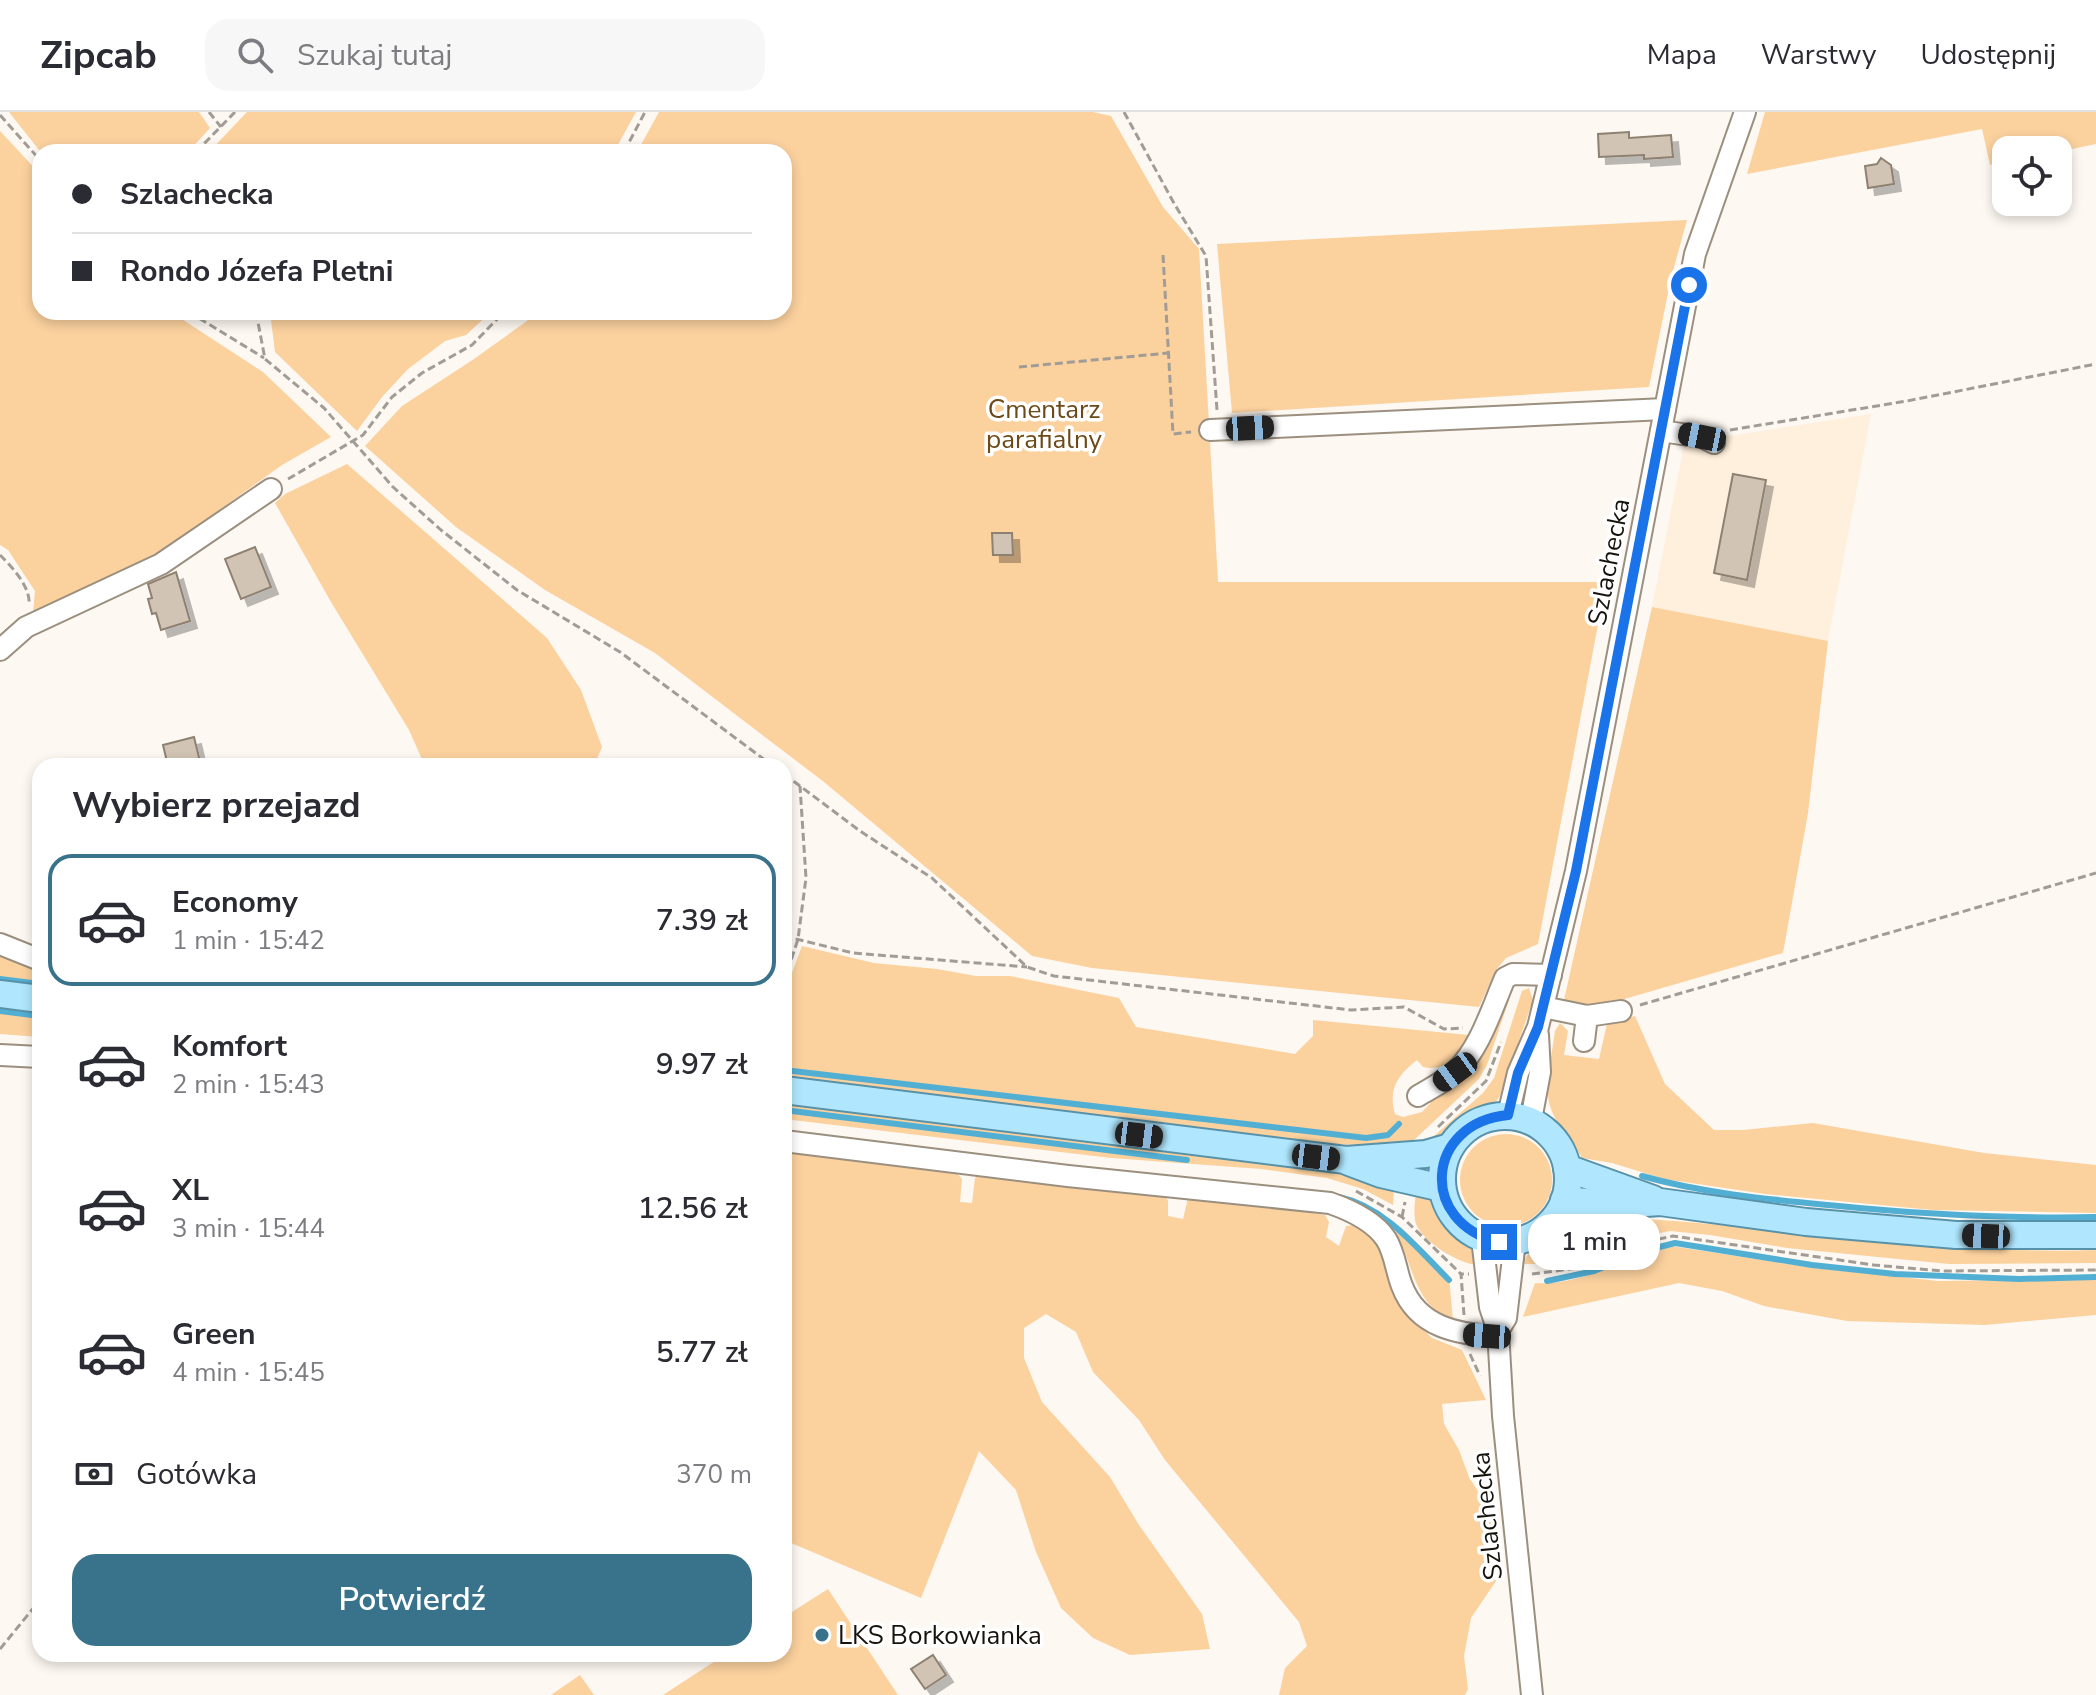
<!DOCTYPE html>
<html lang="pl">
<head>
<meta charset="utf-8">
<style>
  body { margin:0; font-family:"Nunito Sans",sans-serif; background:#f7f7f7; color:#2b2b33; height:100vh; display:flex; flex-direction:column; font-size:30px; white-space:nowrap }
  * { box-sizing:border-box; margin:0 }
  p { font-size:26px; color:#7c7c81 }
  .icon { flex:none; width:44px; height:44px; fill:none; stroke:currentColor; stroke-width:2; stroke-linecap:round; stroke-linejoin:round }
  .map { position:relative; flex:1; overflow:hidden }
  .details { position:absolute; left:32px; top:646px; width:760px; height:904px; display:flex; flex-direction:column; background:#fff; border-radius:24px; box-shadow:0 4px 12px #0003 }
  .details>* { flex:none }
  .top-card { position:absolute; left:32px; top:32px; width:760px; height:176px; border-radius:24px; box-shadow:0 4px 12px #0003; display:grid; align-content:center; height:176px; padding:0 40px; background:#fff }
  .tools { position:absolute; left:1992px; top:24px; display:grid; gap:16px }
  .tools a { display:grid; place-items:center; width:80px; height:80px; border-radius:16px; background:#fff; box-shadow:0 4px 12px #0003; font-size:40px }
  .end { position:absolute; width:36px; height:36px; margin:-18px; border:10px solid #1a73e8; background:#fff; box-shadow:0 0 0 4px #fff }
  .from { border-radius:50% }
  .bubble { position:absolute; height:56px; border-radius:24px; background:#fff; box-shadow:0 4px 12px #0003; font-size:26px; font-weight:600; line-height:56px; text-align:center }
  .car { position:absolute; width:24px; height:48px; margin:-24px -12px; border-radius:10px; box-shadow:0 0 6px 2px #0007; background:linear-gradient(#222 24%,#8ab4d8 0 40%,#222 0 76%,#8ab4d8 0 86%,#222 0) }
  .top-card b { display:flex; align-items:center; gap:28px; height:76px; font-size:30px }
  .top-card b+b { border-top:2px solid #e1e1e2 }
  .top-card i { width:20px; height:20px; background:#2b2b33 }
  ul { padding:0; list-style:none }
  li { display:flex; align-items:center; gap:24px; height:132px; margin:0 16px 12px; padding:0 24px; border:4px solid transparent; border-radius:24px }
  li div { flex:1 }
  li b { display:block; font-size:30px }
  li em { font-style:normal; font-weight:600 }
  li.current { border-color:#38738b }
  li>.icon { width:72px; height:72px; stroke-width:1.5 }
  h2 { padding:0 40px; font-size:36px; line-height:96px }
  .pay { display:flex; align-items:center; gap:20px; height:88px; padding:0 40px; font-size:30px }
  .pay p { margin-inline-start:auto }
  .button { display:flex; gap:16px; margin-top:auto; padding:16px 40px }
  .button a { flex:1; height:92px; border-radius:24px; background:#38738b; color:#fff; font-size:32px; font-weight:600; line-height:92px; text-align:center }
  header { display:flex; align-items:center; gap:48px; box-sizing:border-box; height:112px; padding:0 40px; background:#fff; border-bottom:2px solid #e1e1e2 }
  header strong { font-size:38px }
  nav { display:flex; gap:44px; margin-inline-start:auto; font-size:28px }
  .search { width:560px; height:72px; background:#f7f7f7; display:flex; align-items:center; gap:20px; box-sizing:border-box; padding:0 28px; border-radius:24px; color:#7c7c81; font-size:30px }
  .map>svg:first-child { display:block }
  .built { fill:#fff0dd }
  .green { fill:#fbd19e; fill-rule:evenodd }
  .water { fill:#52afd4 }
  .lines { fill:none; stroke-linecap:round; stroke-linejoin:round }
  .stream { stroke:#52afd4; stroke-width:6 }
  .building { fill:#d2c4b4; stroke:#8d8172; stroke-width:2; filter:url(#shadow) }
  .minor-casing { stroke:#9b8f7f; stroke-width:24 }
  .major-casing { stroke:#5892a9; stroke-width:30 }
  .path { stroke:#a19c96; stroke-width:3; stroke-dasharray:8 4; stroke-linecap:butt }
  .minor { stroke:#fff; stroke-width:20 }
  .major { stroke:#b0e7fe; stroke-width:26 }
  .route { stroke:#1a73e8; stroke-width:10 }
  .poi-dot { fill:#38738b; stroke:#fff; stroke-width:3 }
  .labels { text-anchor:middle; dominant-baseline:central; stroke-width:7; stroke-linejoin:round; paint-order:stroke }
  .park-label { font-size:26px; fill:#6c4917; stroke:#fff }
  .street-label { font-size:26px; fill:#16120c; stroke:#fff }
  .poi-label { font-size:26px; fill:#16120c; stroke:#fff; text-anchor:start }
</style>
</head>
<body>
<header>
<strong>Zipcab</strong>
<div class="search"><svg class="icon" aria-label="search" viewBox="0 0 24 24"><circle cx="10" cy="10" r="6"/><path d="M15 15l6 6"/></svg>Szukaj tutaj</div>
<nav><a>Mapa</a><a>Warstwy</a><a>Udostępnij</a></nav>
</header>
<div class="map">
<svg width="2096" height="1583" viewBox="0 0 2096 1583">
  <defs>
    <filter id="shadow"><feDropShadow dx="7" dy="7" stdDeviation="0" flood-color="#0004"/></filter>
  </defs>
  <rect width="100%" height="100%" fill="#fef8f2"/>
  <polygon class="built" points="1871,302 1828,529 1652,495 1684,333 1706,338 1721,325"/>
  <g class="green">
    <polygon points="9,0 199,0 210,16 188,40 48,40 39,38"/>
    <polygon points="247,0 636,0 614,40 209,40"/>
    <polygon points="659,0 1093,0 1111,4 1163,95 1199,137 1218,470 1606,470 1538,832 1506,846 1496,858 1479,895 1092,856 1032,844 824,670 655,541 545,478 456,415 365,334 402,294 474,247 527,209 533,200 784,200 784,40 637,40"/>
    <polygon points="1765,0 2096,0 2096,32 2058,40 2006,38 2006,50 1990,53 1982,17 1747,62"/>
    <polygon points="0,19 40,62 40,200 171,200 263,260 331,325 282,353 151,447 33,502 35,479 8,438 0,433"/>
    <polygon points="1687,108 1671,166 1649,275 1232,301 1217,132"/>
    <polygon points="270,200 491,200 466,223 445,229 408,257 382,285 357,319 275,240"/>
    <polygon points="347,352 547,526 581,578 602,635 594,654 425,654 409,618 331,490 275,391 285,382"/>
    <polygon points="1652,495 1828,529 1808,701 1783,841 1597,895 1564,888"/>
    <path d="M 802,834 L 874,851 L 937,857 L 976,864 L 1010,864 L 1119,886 L 1136,915 L 1295,942 L 1313,924 L 1313,908 L 1469,923 C 1459,943 1448,960 1423,955 L 1417,948 C 1397,964 1388,977 1395,1002 L 1403,1005 L 1422,1000 L 1485,934 L 1505,887 L 1510,885 L 1487,953 L 1479,967 L 1414,1028 L 1399,1031 L 1398,1034 C 1293,1034 1189,1016 1085,1002 C 985,988 884,977 784,965 L 784,882 Z"/>
    <polygon points="0,844 40,856 40,874 0,869"/>
    <polygon points="1529,876 1533,888 1500,984 1492,995 1462,1011 1434,1034 1426,1031 1483,981 1494,966 1522,879"/>
    <polygon points="0,897 40,902 40,925 0,922"/>
    <path d="M 1635,904 L 1665,972 L 1714,1018 L 1743,1018 L 1813,1011 L 1984,1041 L 2096,1053 L 2096,1101 L 1933,1098 L 1765,1082 L 1664,1067 L 1612,1051 L 1582,1046 C 1571,1027 1554,1012 1549,990 C 1545,976 1553,935 1555,919 L 1560,911 L 1568,919 L 1564,943 L 1599,947 L 1607,912 Z"/>
    <polygon points="784,992 1207,1045 1307,1054 1394,1074 1393,1093 1363,1077 1327,1066 1261,1057 1111,1046 784,1007"/>
    <circle cx="1506" cy="1068" r="46"/>
    <polygon points="784,1034 954,1058 962,1067 960,1090 972,1091 975,1066 980,1061 1164,1082 1168,1089 1168,1104 1183,1107 1188,1086 1199,1084 1325,1103 1329,1110 1326,1125 1339,1134 1346,1114 1354,1113 1370,1124 1382,1143 1402,1196 1432,1226 1462,1238 1486,1288 1442,1292 1444,1312 1459,1338 1469,1365 1493,1404 1496,1469 1471,1506 1464,1544 1468,1577 1465,1583 1279,1583 1285,1556 1307,1534 1299,1510 1165,1348 1139,1308 1093,1260 1076,1220 1046,1202 1024,1216 1024,1246 1042,1290 1110,1365 1139,1413 1202,1502 1210,1537 1130,1543 1093,1526 1061,1496 1036,1440 1016,1378 979,1339 921,1486 784,1428"/>
    <path d="M 1416,1080 L 1429,1085 L 1438,1093 L 1446,1110 L 1469,1132 L 1478,1153 C 1459,1152 1423,1130 1416,1112 C 1413,1102 1415,1090 1416,1080 Z"/>
    <path d="M 1582,1103 C 1680,1108 1778,1118 1875,1127 C 1949,1134 2022,1141 2096,1138 L 2096,1151 L 1949,1152 L 1787,1136 L 1710,1123 L 1670,1119 L 1650,1123 L 1567,1152 L 1523,1152 C 1529,1133 1563,1110 1582,1103 ZM 1632,1112 L 1633,1118 L 1580,1141 L 1561,1143 L 1564,1123 Z"/>
    <path d="M 1401,1115 L 1449,1164 L 1453,1209 C 1416,1196 1412,1151 1396,1120 Z"/>
    <path d="M 1671,1134 L 1807,1155 L 1938,1169 L 2096,1167 L 2096,1203 L 1985,1213 L 1847,1209 L 1764,1194 L 1722,1179 L 1679,1171 L 1523,1205 L 1535,1171 C 1585,1174 1624,1144 1671,1134 Z"/>
    <polygon points="828,1477 898,1583 663,1583 726,1542 784,1542 784,1505"/>
    <polygon points="580,1563 594,1583 551,1583"/>
  </g>
  <path class="water" d="M 1632,1112 L 1635,1115 L 1634,1118 L 1580,1141 L 1561,1143 C 1557,1135 1559,1130 1564,1123 Z"/>
  <g class="lines">
    <g class="stream">
      <polyline points="0,867 40,872"/>
      <polyline points="0,899 40,904"/>
      <polyline points="784,958 1366,1026 1388,1023 1399,1012"/>
      <polyline points="784,998 1187,1048"/>
      <path d="M 1642,1064 C 1702,1081 1766,1087 1828,1093 C 1918,1102 2006,1107 2096,1105"/>
      <path d="M 1339,1085 C 1385,1095 1417,1136 1449,1168"/>
      <polyline points="1547,1169 1594,1159 1644,1139 1675,1131 1812,1153 1895,1162 2019,1167 2096,1165"/>
    </g>
  </g>
  <g class="building">
    <polygon points="1629,20 1629,26 1671,23 1673,45 1644,47 1644,43 1599,45 1598,22"/>
    <polygon points="1881,46 1891,53 1894,72 1868,76 1865,54 1877,52"/>
    <polygon points="1733,362 1766,368 1747,468 1714,461"/>
    <polygon points="992,421 1012,421 1013,443 993,443"/>
    <polygon points="255,435 271,475 241,487 225,447"/>
    <polygon points="176,460 190,509 161,518 156,501 152,502 148,487 152,486 148,472"/>
    <polygon points="194,625 201,654 168,654 163,633"/>
    <polygon points="933,1543 946,1563 925,1577 911,1557"/>
  </g>
  <g class="lines">
    <defs>
      <g id="minor">
        <polyline points="1210,318 1665,297"/>
        <polyline points="1661,319 1702,325 1714,331"/>
        <polyline points="0,538 26,515 161,452 271,377"/>
        <polyline points="0,832 40,848"/>
        <polyline points="1543,895 1587,904 1621,899"/>
        <polyline points="1584,929 1587,904"/>
        <polyline points="0,943 40,945"/>
        <path d="M 1418,984 C 1431,976 1444,970 1455,960 C 1480,937 1492,896 1505,866 L 1513,862 L 1551,863"/>
        <polyline points="1508,1003 1518,961 1538,915 1576,759 1695,142 1745,0"/>
        <polyline points="1531,1008 1540,960 1538,923"/>
        <path d="M 784,1029 L 1068,1064 L 1330,1091 C 1350,1098 1374,1109 1386,1127 C 1395,1141 1396,1159 1402,1174 C 1418,1216 1458,1222 1498,1225"/>
        <polyline points="1482,1126 1490,1195 1498,1219 1503,1304 1532,1583"/>
        <polyline points="1498,1219 1506,1206 1515,1129"/>
      </g>
      <g id="major">
        <polyline points="0,882 40,887"/>
        <polyline points="784,978 1346,1048 1426,1042 1450,1035"/>
        <circle cx="1505" cy="1067" r="63"/>
        <polyline points="1349,1050 1381,1062 1442,1076"/>
        <polyline points="1567,1056 1653,1087"/>
        <polyline points="1564,1088 1618,1093 1660,1090 1806,1110 1956,1123 2096,1123"/>
      </g>
    </defs>
    <use href="#minor" class="minor-casing"/>
    <use href="#major" class="major-casing"/>
    <g class="path">
      <polyline points="209,0 221,15"/>
      <polyline points="1124,0 1175,93 1206,144 1217,298"/>
      <polyline points="0,3 40,48"/>
      <polyline points="196,40 235,0"/>
      <polyline points="624,40 645,0"/>
      <polyline points="1163,143 1173,322 1191,320"/>
      <polyline points="189,200 264,246"/>
      <polyline points="256,200 265,247 324,296 393,375 441,418 517,478 620,540 773,654"/>
      <polyline points="1019,255 1169,241"/>
      <polyline points="1730,318 1907,289 2096,252"/>
      <polyline points="288,367 363,323 392,285 422,261 472,233 504,200"/>
      <path d="M 0,443 C 12,455 31,475 29,493"/>
      <polyline points="784,662 860,719 932,766 1027,855 1054,864 1351,898 1404,895 1444,917 1463,916"/>
      <polyline points="784,824 853,841 1027,855"/>
      <polyline points="784,870 798,827 806,766 800,674"/>
      <polyline points="1640,893 2096,761"/>
      <polyline points="1438,1015 1486,969 1501,930"/>
      <polyline points="1356,1079 1402,1105 1461,1162"/>
      <polyline points="1402,1105 1405,1090"/>
      <polyline points="1532,1162 1578,1156 1645,1130 1673,1124 1874,1153 1942,1159 2096,1158"/>
      <polyline points="1464,1203 1461,1162 1469,1162"/>
      <polyline points="1470,1242 1480,1264"/>
      <polyline points="0,1537 40,1488"/>
    </g>
    <use href="#minor" class="minor"/>
    <use href="#major" class="major"/>
  </g>
  <g class="lines">
    <path class="route" d="M 1499,1130 C 1418,1111 1425,1011 1508,1003 L 1518,961 L 1538,915 L 1576,759 L 1689,173"/>
  </g>
  <circle class="poi-dot" cx="822" cy="1523" r="8"/>
  <g class="labels">
    <g class="park-label">
      <text x="1044" y="297">Cmentarz<tspan x="1044" dy="30">parafialny</tspan></text>
    </g>
    <g class="street-label">
      <text transform="translate(1609 450) rotate(-79)">Szlachecka</text>
      <text transform="translate(1487 1404) rotate(-96)">Szlachecka</text>
    </g>
    <g class="poi-label">
      <text x="838" y="1523">LKS Borkowianka</text>
    </g>
  </g>
</svg>
<div class="tools">
<a><svg class="icon" aria-label="locate" viewBox="0 0 24 24"><circle cx="12" cy="12" r="6"/><path d="M12 2v4M12 18v4M2 12h4M18 12h4"/></svg></a>
</div>
<i class="end from" style="left:1689px;top:173px"></i>
<i class="end" style="left:1499px;top:1130px"></i>
<div class="bubble" style="left:1528px;top:1102px;width:132px">1 min</div>
<i class="car" style="left:1250px;top:316px;rotate:87deg"></i>
<i class="car" style="left:1702px;top:325px;rotate:281deg"></i>
<i class="car" style="left:1455px;top:960px;rotate:234deg"></i>
<i class="car" style="left:1139px;top:1023px;rotate:97deg"></i>
<i class="car" style="left:1316px;top:1045px;rotate:97deg"></i>
<i class="car" style="left:1986px;top:1124px;rotate:272deg"></i>
<i class="car" style="left:1487px;top:1224px;rotate:274deg"></i>
<div class="top-card">
<b><i class="from"></i>Szlachecka</b>
<b><i></i>Rondo Józefa Pletni</b>
</div>
<section class="details">
<h2>Wybierz przejazd</h2>
<ul>
<li class="current"><svg class="icon" aria-label="car" viewBox="0 0 24 24"><path d="M5 17H2v-5l4-1 3-4h7l3 4 3 1v5h-3M9 17h6M6 11h13"/><circle cx="7" cy="17" r="2"/><circle cx="17" cy="17" r="2"/></svg><div><b>Economy</b><p>1 min · 15:42</p></div><em>7.39 zł</em></li>
<li><svg class="icon" aria-label="car" viewBox="0 0 24 24"><path d="M5 17H2v-5l4-1 3-4h7l3 4 3 1v5h-3M9 17h6M6 11h13"/><circle cx="7" cy="17" r="2"/><circle cx="17" cy="17" r="2"/></svg><div><b>Komfort</b><p>2 min · 15:43</p></div><em>9.97 zł</em></li>
<li><svg class="icon" aria-label="car" viewBox="0 0 24 24"><path d="M5 17H2v-5l4-1 3-4h7l3 4 3 1v5h-3M9 17h6M6 11h13"/><circle cx="7" cy="17" r="2"/><circle cx="17" cy="17" r="2"/></svg><div><b>XL</b><p>3 min · 15:44</p></div><em>12.56 zł</em></li>
<li><svg class="icon" aria-label="car" viewBox="0 0 24 24"><path d="M5 17H2v-5l4-1 3-4h7l3 4 3 1v5h-3M9 17h6M6 11h13"/><circle cx="7" cy="17" r="2"/><circle cx="17" cy="17" r="2"/></svg><div><b>Green</b><p>4 min · 15:45</p></div><em>5.77 zł</em></li>
</ul>
<div class="pay"><svg class="icon" aria-label="cash" viewBox="0 0 24 24"><path d="M3 7h18v10H3z"/><circle cx="12" cy="12" r="2"/></svg>Gotówka<p>370 m</p></div>
<div class="button"><a>Potwierdź</a></div>
</section>
</div>
</body>
</html>
